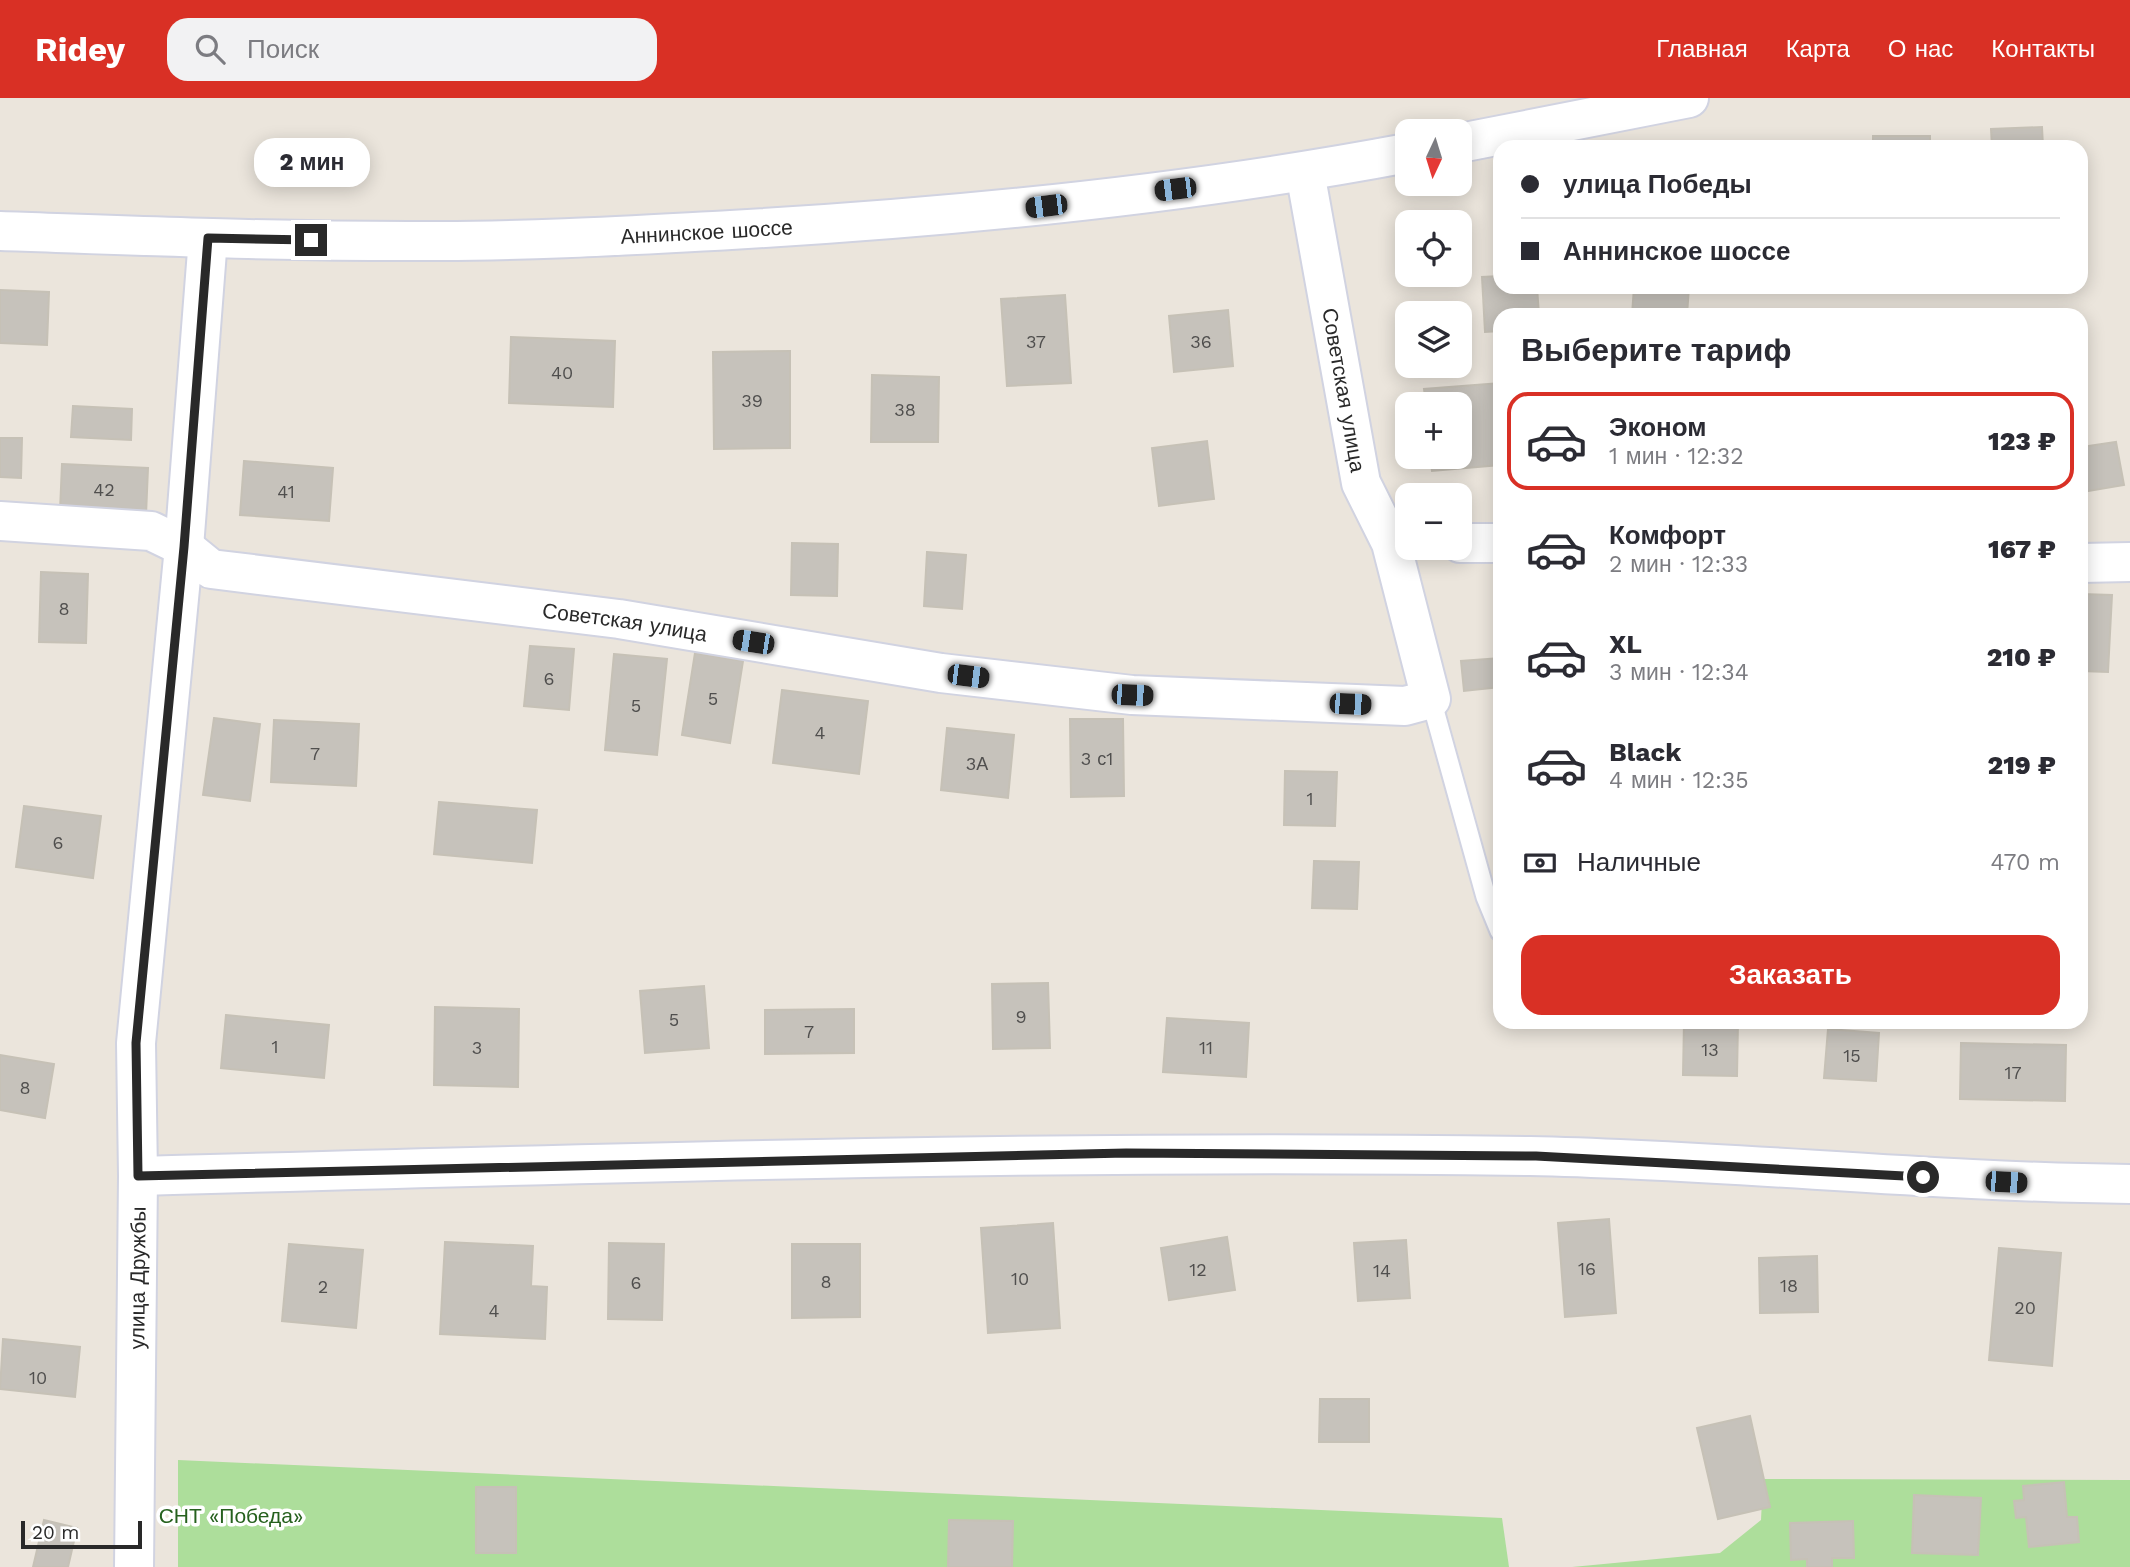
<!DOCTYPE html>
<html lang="ru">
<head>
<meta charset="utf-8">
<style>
  body { margin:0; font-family:"Work Sans",sans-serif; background:#f2f2f3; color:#2b2b33; height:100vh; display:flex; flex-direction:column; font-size:26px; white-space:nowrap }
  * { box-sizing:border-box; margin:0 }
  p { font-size:23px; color:#7c7c81 }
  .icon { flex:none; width:38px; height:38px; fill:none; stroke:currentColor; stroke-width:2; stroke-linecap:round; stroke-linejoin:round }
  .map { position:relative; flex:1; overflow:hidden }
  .panel { position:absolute; left:1493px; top:210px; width:595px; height:721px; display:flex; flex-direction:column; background:#fff; border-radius:21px; box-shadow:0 4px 18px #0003 }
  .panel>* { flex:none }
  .banner { position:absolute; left:1493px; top:42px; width:595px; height:154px; border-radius:21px; box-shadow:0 4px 18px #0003; display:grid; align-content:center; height:154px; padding:0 28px; background:#fff }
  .needle { width:46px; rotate:184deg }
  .controls { position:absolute; left:1395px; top:21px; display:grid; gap:14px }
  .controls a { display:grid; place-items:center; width:77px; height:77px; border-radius:14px; background:#fff; box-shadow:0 4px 18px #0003; font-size:35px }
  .scale { position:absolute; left:21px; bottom:18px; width:121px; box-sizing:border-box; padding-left:7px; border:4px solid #292929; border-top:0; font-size:19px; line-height:24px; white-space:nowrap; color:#292929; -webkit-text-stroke:5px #fff; paint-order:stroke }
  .end { position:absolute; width:32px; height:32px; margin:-16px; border:9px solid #292929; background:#fff; box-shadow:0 0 0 4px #fff }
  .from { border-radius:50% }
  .bubble { position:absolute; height:49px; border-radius:21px; background:#fff; box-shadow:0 4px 18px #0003; font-size:23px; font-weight:800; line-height:49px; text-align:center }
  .car { position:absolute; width:21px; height:42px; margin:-21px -10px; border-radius:9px; box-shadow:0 0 5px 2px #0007; background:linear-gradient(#222 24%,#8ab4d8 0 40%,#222 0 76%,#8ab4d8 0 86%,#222 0) }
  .banner b { display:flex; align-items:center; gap:24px; height:66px; font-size:26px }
  .banner b+b { border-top:2px solid #e1e1e2 }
  .banner i { width:18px; height:18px; background:#2b2b33 }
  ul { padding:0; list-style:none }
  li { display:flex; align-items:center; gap:21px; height:98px; margin:0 14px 10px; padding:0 14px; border:4px solid transparent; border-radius:21px }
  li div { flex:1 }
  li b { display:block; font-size:26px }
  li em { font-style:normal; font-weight:800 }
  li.current { border-color:#d93025 }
  li>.icon { width:63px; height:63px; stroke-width:1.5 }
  h2 { padding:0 28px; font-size:32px; line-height:84px }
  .pay { display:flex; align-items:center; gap:18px; height:77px; padding:0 28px; font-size:26px }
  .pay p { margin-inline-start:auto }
  .primary-button { display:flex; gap:14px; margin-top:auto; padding:14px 28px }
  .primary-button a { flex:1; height:80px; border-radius:21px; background:#d93025; color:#fff; font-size:28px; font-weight:800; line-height:80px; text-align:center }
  header { display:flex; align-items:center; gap:42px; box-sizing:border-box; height:98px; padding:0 35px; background:#d93025; color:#fff }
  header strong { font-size:33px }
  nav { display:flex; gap:38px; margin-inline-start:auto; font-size:24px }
  .search { width:490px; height:63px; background:#f2f2f3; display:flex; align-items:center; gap:18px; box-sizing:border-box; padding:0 24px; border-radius:21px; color:#7c7c81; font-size:26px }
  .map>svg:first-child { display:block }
  .green { fill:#adde9b }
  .building { fill:#c6c2bb; stroke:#c6c1b6; stroke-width:2 }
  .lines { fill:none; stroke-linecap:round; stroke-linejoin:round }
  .service-casing { stroke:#d1d3e1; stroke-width:23 }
  .minor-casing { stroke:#d1d3e1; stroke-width:42 }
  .tertiary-casing { stroke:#d1d3e1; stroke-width:42 }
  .secondary-casing { stroke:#d1d3e1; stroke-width:42 }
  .service { stroke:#fff; stroke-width:19 }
  .minor { stroke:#fff; stroke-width:38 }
  .tertiary { stroke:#fff; stroke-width:38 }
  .secondary { stroke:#fff; stroke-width:38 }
  .route { stroke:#292929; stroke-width:9 }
  .labels { text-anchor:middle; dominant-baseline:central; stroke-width:7; stroke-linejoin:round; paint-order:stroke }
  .number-label { font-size:18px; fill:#504f4e }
  .street-label { font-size:21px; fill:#292929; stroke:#fff }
  .park-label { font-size:21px; fill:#26611e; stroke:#fff }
</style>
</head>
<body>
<header>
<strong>Ridey</strong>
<div class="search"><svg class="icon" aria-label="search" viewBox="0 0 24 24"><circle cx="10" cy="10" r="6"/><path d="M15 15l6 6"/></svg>Поиск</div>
<nav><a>Главная</a><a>Карта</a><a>О нас</a><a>Контакты</a></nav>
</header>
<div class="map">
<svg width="2130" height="1469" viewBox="0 0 2130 1469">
  <rect width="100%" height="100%" fill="#ebe5dc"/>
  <g class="green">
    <polygon points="178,1362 1502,1420 1509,1469 178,1469"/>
    <polygon points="1763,1381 2130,1382 2130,1469 1572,1469 1720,1455 1761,1422"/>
  </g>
  <g class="building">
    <polygon points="2042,29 2043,49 1992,49 1991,31"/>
    <rect x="1873" y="38" width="57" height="11"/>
    <polygon points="1500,178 1500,189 1537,189 1539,217 1500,217 1500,233 1485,234 1482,179"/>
    <polygon points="1634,189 1689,189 1687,217 1632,217"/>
    <polygon points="1772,189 1840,189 1840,194 1772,192"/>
    <polygon points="0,192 49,194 47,247 0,245"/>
    <polygon points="1065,197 1071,285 1007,288 1001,201"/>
    <polygon points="1228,212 1233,268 1174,274 1169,218"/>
    <polygon points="511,239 615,243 613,309 509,305"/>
    <polygon points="790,253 790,350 714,351 713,254"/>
    <polygon points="872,277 939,279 938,344 871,344"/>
    <polygon points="1500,285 1500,367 1432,373 1430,359 1460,359 1460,306 1426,306 1424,291"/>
    <polygon points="73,308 132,311 131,342 71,339"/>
    <polygon points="0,340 22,340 21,380 0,379"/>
    <polygon points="1207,343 1214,401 1159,408 1152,350"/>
    <polygon points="2116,344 2124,387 2082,394 2081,349"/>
    <polygon points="244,363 333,370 329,423 240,417"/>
    <polygon points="62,366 148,370 146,417 60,413"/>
    <polygon points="792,445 838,446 837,498 791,497"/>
    <polygon points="927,454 966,457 962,511 924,508"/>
    <polygon points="41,474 88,476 86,545 39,544"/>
    <polygon points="2081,496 2112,497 2108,574 2081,573"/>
    <polygon points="530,548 574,551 569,612 524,608"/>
    <polygon points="695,555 743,563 730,645 682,637"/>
    <polygon points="614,556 667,561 657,657 605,652"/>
    <polygon points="1500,560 1500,589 1464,593 1461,563"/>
    <polygon points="782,592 868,603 859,676 773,665"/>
    <polygon points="214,620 260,626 250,703 203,697"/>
    <polygon points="1070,621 1123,621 1124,698 1071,699"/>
    <polygon points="274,622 359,626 356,688 271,684"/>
    <polygon points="947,630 1014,637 1008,700 941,692"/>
    <polygon points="1285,673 1337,674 1335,728 1284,727"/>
    <polygon points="439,704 537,712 532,765 434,756"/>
    <polygon points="24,708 101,718 93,780 16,769"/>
    <polygon points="1314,763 1359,764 1357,811 1312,810"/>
    <polygon points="1048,885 1050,950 993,951 992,886"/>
    <polygon points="704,888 709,950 645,955 640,893"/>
    <polygon points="435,909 519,911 518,989 434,987"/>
    <polygon points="854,911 854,955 765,956 765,912"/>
    <polygon points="226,917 329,927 324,980 221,970"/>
    <polygon points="1167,920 1249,925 1246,979 1163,974"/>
    <polygon points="1684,924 1738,924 1737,978 1683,977"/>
    <polygon points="1828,931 1879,935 1876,983 1824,980"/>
    <polygon points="1961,945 2066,947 2065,1003 1960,1001"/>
    <polygon points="0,957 54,966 45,1020 0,1012"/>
    <polygon points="1609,1121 1616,1215 1565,1219 1558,1125"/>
    <polygon points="1053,1125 1060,1230 988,1235 981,1130"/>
    <polygon points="1227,1139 1235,1192 1169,1202 1161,1150"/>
    <polygon points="1406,1142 1410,1200 1358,1203 1354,1145"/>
    <polygon points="445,1144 533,1148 531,1188 547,1189 545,1241 440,1236"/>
    <polygon points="609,1145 664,1146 662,1222 608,1221"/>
    <polygon points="289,1146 363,1152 356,1230 282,1223"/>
    <polygon points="792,1146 860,1146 860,1219 792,1220"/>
    <polygon points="1999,1150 2061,1155 2052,1268 1989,1262"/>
    <polygon points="1817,1158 1818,1214 1760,1215 1759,1160"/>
    <polygon points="3,1241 80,1249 75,1299 0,1291"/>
    <polygon points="1320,1301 1369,1301 1369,1344 1319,1344"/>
    <polygon points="1750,1318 1770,1409 1718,1421 1697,1330"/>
    <polygon points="2064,1384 2067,1419 2077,1419 2079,1444 2029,1449 2026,1419 2016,1420 2014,1403 2024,1402 2023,1388"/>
    <rect x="476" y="1389" width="40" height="66"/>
    <polygon points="1914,1397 1981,1400 1978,1457 1912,1455"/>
    <polygon points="44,1422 77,1430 68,1469 33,1469"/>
    <polygon points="949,1422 1013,1423 1012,1469 948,1469"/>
    <polygon points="1853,1423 1854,1460 1832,1460 1832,1469 1807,1469 1807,1461 1791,1462 1790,1425"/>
  </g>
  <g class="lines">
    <defs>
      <polyline id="service" points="1431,601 1486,799 1500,833"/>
      <g id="minor">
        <path id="s1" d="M 0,423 L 151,433 L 184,449 L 211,471 L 619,521 L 941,575 L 1132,597 L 1405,608 L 1431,601 L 1391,445 L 1361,385 L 1305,74"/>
        <polyline points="1460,445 1500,445"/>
        <polyline points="2081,465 2130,464"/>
        <path d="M 138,1078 C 602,1065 1066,1051 1530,1058 C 1730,1062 1930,1084 2130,1086"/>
      </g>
      <g id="tertiary">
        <path id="s2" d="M 134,1469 L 138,1078 L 136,945 L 184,449 L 208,140"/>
      </g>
      <g id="secondary">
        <polyline points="1460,45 1689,0"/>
        <path id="s3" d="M 0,133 C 147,138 293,144 440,143 C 537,143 634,137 731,132 C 957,119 1184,97 1407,55"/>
      </g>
    </defs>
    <use href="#service" class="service-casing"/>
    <use href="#minor" class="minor-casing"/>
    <use href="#tertiary" class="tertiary-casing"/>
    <use href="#secondary" class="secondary-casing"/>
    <use href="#service" class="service"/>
    <use href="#minor" class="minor"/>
    <use href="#tertiary" class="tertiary"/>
    <use href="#secondary" class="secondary"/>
  </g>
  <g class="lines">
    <polyline class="route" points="311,142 208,140 184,449 136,945 138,1078 1126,1055 1536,1058 1923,1079"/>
  </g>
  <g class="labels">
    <g class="number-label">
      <text x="1036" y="243">37</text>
      <text x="1201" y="243">36</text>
      <text x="562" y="274">40</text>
      <text x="752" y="302">39</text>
      <text x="905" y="311">38</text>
      <text x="104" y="391">42</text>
      <text x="286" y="393">41</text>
      <text x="64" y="510">8</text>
      <text x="549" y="580">6</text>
      <text x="713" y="600">5</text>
      <text x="636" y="607">5</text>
      <text x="820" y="634">4</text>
      <text x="315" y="655">7</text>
      <text x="1097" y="660">3 с1</text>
      <text x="977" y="665">3А</text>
      <text x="1310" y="700">1</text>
      <text x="58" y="744">6</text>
      <text x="1021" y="918">9</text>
      <text x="674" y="921">5</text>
      <text x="809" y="933">7</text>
      <text x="275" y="948">1</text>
      <text x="477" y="949">3</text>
      <text x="1206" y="949">11</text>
      <text x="1710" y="951">13</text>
      <text x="1852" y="957">15</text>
      <text x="2013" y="974">17</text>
      <text x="25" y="989">8</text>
      <text x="1587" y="1170">16</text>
      <text x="1198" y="1171">12</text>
      <text x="1382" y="1172">14</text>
      <text x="1020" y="1180">10</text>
      <text x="826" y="1183">8</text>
      <text x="636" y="1184">6</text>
      <text x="1789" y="1187">18</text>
      <text x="323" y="1188">2</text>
      <text x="2025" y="1209">20</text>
      <text x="494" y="1212">4</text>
      <text x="38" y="1279">10</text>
    </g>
    <g class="street-label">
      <text stroke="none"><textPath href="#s3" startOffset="707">Аннинское шоссе</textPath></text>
      <text transform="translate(1344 292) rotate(80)">Советская улица</text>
      <text stroke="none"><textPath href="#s1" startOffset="640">Советская улица</textPath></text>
      <text stroke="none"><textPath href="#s2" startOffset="289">улица Дружбы</textPath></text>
    </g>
    <g class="park-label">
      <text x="231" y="1417">СНТ «Победа»</text>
    </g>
  </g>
</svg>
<div class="controls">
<a><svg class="needle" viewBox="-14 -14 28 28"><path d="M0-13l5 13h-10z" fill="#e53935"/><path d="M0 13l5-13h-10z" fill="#7c7c81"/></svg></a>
<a><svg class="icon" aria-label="locate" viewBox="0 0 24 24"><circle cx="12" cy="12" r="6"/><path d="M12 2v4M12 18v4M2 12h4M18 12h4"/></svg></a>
<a><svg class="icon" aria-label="layers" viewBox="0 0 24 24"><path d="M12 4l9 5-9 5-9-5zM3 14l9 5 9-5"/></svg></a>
<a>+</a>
<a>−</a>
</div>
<div class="scale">20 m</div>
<i class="end from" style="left:1923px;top:1079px"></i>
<i class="end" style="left:311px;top:142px"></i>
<div class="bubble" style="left:254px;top:40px;width:116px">2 мин</div>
<i class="car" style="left:1175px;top:91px;rotate:263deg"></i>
<i class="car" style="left:1046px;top:108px;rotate:263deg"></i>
<i class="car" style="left:753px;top:544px;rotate:279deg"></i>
<i class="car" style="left:968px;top:578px;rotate:97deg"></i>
<i class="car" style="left:1132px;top:597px;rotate:92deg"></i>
<i class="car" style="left:1350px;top:606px;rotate:92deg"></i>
<i class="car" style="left:2006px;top:1084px;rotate:93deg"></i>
<div class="banner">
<b><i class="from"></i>улица Победы</b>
<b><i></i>Аннинское шоссе</b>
</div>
<section class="panel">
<h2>Выберите тариф</h2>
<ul>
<li class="current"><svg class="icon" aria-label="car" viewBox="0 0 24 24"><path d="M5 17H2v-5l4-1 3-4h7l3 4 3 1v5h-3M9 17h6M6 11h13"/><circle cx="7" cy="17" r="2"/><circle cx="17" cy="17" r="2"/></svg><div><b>Эконом</b><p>1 мин · 12:32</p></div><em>123 ₽</em></li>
<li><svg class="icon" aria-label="car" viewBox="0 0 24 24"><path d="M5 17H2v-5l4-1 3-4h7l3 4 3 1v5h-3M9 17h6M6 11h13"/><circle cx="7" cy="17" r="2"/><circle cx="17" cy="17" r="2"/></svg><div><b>Комфорт</b><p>2 мин · 12:33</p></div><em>167 ₽</em></li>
<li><svg class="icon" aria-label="car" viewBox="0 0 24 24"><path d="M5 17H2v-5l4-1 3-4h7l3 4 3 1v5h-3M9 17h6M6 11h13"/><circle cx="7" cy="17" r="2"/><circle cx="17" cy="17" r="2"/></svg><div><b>XL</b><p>3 мин · 12:34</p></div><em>210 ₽</em></li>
<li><svg class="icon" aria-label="car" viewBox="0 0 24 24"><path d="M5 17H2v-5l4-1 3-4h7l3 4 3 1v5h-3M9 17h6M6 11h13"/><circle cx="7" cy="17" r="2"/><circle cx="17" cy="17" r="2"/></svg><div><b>Black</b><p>4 мин · 12:35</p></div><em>219 ₽</em></li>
</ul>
<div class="pay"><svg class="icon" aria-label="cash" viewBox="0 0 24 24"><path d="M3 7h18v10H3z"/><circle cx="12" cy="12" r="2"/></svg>Наличные<p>470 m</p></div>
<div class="primary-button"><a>Заказать</a></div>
</section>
</div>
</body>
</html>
